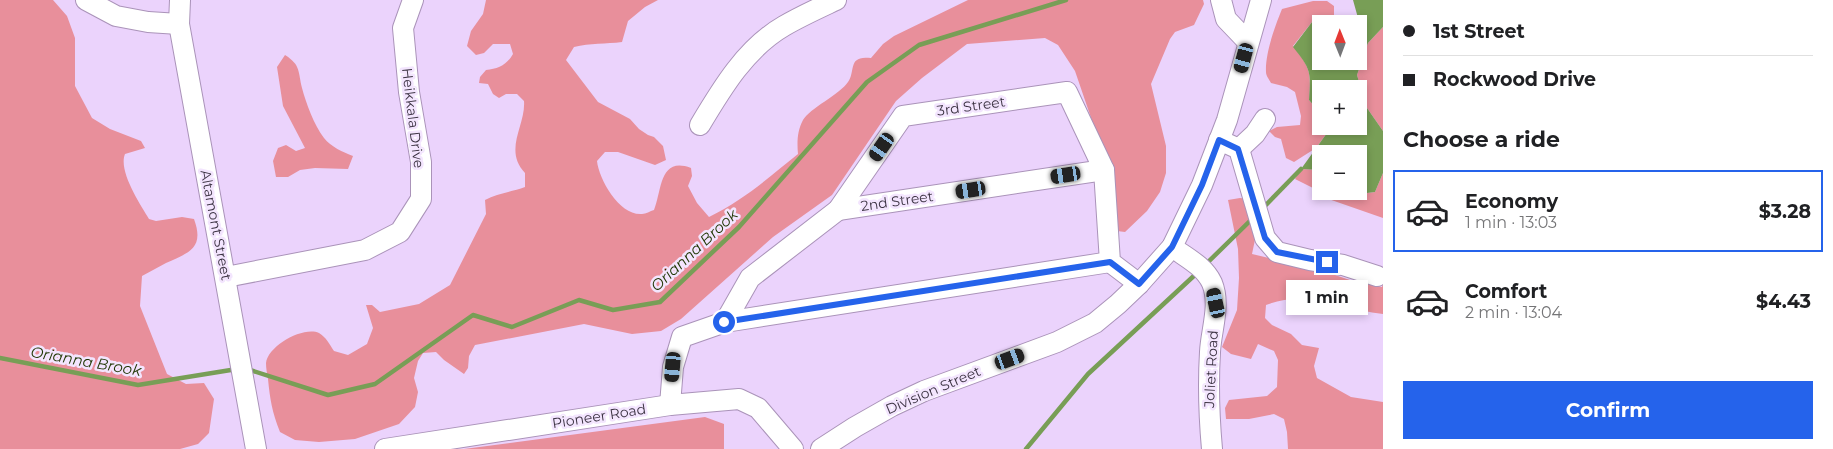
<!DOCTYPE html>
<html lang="en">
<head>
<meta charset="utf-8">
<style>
  body { margin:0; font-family:Montserrat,sans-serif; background:#f6f6f6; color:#202124; height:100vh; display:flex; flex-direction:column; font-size:19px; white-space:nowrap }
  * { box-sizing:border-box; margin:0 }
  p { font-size:16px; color:#757577 }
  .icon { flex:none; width:28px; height:28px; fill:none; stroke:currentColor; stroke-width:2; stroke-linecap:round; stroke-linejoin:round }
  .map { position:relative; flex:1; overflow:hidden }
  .panel { display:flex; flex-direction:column; background:#fff; width:450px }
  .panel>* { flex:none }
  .hud { display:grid; align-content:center; height:110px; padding:0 20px; background:#fff }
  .needle { width:32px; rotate:359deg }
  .buttons { position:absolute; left:1312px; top:15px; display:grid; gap:10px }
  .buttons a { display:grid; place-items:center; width:55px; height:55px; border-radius:0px; background:#fff; box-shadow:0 2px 8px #0003; font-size:25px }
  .end { position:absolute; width:22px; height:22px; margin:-11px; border:6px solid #2563eb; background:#fff; box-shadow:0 0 0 2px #fff }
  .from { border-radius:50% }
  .bubble { position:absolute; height:35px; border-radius:0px; background:#fff; box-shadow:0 2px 8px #0003; font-size:16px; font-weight:700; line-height:35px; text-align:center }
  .car { position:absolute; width:15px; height:30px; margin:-15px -8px; border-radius:6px; box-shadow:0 0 4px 1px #0007; background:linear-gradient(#222 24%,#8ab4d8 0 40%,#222 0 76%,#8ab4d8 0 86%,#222 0) }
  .hud b { display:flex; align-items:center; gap:18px; height:48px; font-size:19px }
  .hud b+b { border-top:1px solid #e0e0e0 }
  .hud i { width:12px; height:12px; background:#202124 }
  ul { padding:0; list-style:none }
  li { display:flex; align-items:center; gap:15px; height:82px; margin:0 10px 8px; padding:0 10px; border:2px solid transparent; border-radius:0px }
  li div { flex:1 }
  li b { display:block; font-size:19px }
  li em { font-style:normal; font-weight:700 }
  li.active { border-color:#2563eb }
  li>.icon { width:45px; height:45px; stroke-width:1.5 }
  h2 { padding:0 20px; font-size:22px; line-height:60px }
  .button { display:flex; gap:10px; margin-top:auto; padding:10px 20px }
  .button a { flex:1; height:58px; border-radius:0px; background:#2563eb; color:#fff; font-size:20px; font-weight:700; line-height:58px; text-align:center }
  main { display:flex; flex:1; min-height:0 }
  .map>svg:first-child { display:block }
  .forest { fill:#e88f9b }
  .water { fill:#789e56; fill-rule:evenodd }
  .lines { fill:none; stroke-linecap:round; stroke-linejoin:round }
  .stream { stroke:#789e56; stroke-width:4.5 }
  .minor-casing { stroke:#aa93b9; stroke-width:22 }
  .minor { stroke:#fff; stroke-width:20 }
  .route { stroke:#2563eb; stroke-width:6 }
  .labels { text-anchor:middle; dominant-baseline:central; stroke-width:5; stroke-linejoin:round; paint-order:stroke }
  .street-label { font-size:14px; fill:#3b3242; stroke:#f3e5fe }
  .water-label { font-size:15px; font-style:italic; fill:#1d3500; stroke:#f3e5fe }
</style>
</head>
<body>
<main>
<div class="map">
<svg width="1383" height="449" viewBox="0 0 1383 449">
  <rect width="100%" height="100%" fill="#ebd3fc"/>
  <g class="forest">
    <path d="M 0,0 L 53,0 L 67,16 L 75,38 L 75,86 L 92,118 L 110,129 L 141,141 L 145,148 L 125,154 C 118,171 140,204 149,219 L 156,221 L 182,217 L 194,219 C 205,249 188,253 166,263 C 158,267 150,272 142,276 L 140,306 L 167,374 L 186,384 L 204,383 L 214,399 L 209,433 L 198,444 L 180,449 L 0,449 Z"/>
    <path d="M 486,0 L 658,0 L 645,7 L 628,21 L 622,42 C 606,44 590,43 574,47 L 566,60 L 598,102 L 630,119 L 639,129 L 648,135 L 654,137 L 663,146 L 666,160 L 655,165 L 618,152 L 605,152 L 597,161 C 599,180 620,216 642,214 C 646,214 650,211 654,210 C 662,191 659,156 691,168 L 692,176 L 688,186 L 697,203 L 709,217 C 744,200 768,178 798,154 C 797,143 797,131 803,120 C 809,109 840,94 848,82 C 856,71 847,55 871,58 L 883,44 L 894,36 L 968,0 L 1203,0 L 1204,4 L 1194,25 L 1175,32 L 1170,39 L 1151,84 L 1166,146 L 1166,173 L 1160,192 L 1147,211 L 1125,232 L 1117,231 L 1101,147 L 1075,71 L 1058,45 L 1045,38 L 967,44 L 922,78 L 896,101 L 832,195 L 773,237 L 681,319 L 661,331 L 632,334 L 584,324 L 475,345 L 469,356 L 468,368 L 464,374 L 444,360 L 436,352 L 423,353 L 418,361 L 414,378 L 418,392 L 415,407 L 399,424 L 355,439 L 319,442 L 295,440 L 280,432 C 272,412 270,399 268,379 C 267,374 266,368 266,363 C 268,346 303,326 319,333 C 326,337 330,345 334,351 L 348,355 L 367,344 L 373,328 L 366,305 L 372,305 L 380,312 L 419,304 L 450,285 L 486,214 L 485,200 C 497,193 512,192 525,187 L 525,173 C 503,150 526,125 524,101 L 517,94 L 506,94 L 499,98 L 493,94 L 488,84 L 479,83 L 480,77 L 486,70 C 498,69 507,65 513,54 L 510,44 L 493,44 L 484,53 L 476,55 L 467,46 L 471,31 L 483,14 Z"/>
    <path d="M 1313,1 L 1327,1 L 1334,6 L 1334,15 L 1312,22 L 1293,46 C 1311,69 1311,72 1309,100 L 1321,114 L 1321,126 L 1325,126 L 1327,133 L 1316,148 L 1294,162 L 1286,158 L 1281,139 L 1275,137 L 1269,131 L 1277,127 L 1300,125 L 1301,116 L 1295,92 L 1287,87 L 1271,83 C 1269,79 1266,76 1266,72 C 1265,54 1275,26 1282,9 Z"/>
    <polygon points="1383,27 1383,131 1367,108 1357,75 1368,43"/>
    <path d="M 285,55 C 301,65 298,72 302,88 C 306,103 314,125 324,138 C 331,147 343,152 353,156 L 348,169 L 315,168 L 300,170 L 288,177 L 276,177 L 273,161 L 278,148 L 286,145 L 296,151 L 305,148 L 283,106 L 277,67 Z"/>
    <polygon points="1301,169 1321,170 1321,191 1356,191 1359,194 1375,192 1383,173 1383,218 1317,195 1317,190 1295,179"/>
    <path d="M 1240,198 L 1249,199 L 1256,235 L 1252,254 L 1320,270 L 1353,281 L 1382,287 L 1383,283 L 1383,314 C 1343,310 1307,289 1266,305 L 1265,318 L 1272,325 L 1291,334 L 1302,345 L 1319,348 L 1314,366 L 1317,378 L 1351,397 L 1383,402 L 1383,449 L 1288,449 L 1287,432 L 1284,419 L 1274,414 L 1249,419 L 1226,419 L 1225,408 L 1229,400 L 1267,396 L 1277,387 L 1278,360 L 1274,351 L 1258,344 L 1251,359 L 1231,354 L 1222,347 L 1237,310 L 1239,278 L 1238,249 L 1228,200 Z"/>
    <polygon points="705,417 724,424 724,449 464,449"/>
  </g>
  <path class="water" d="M 1353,0 L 1383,0 L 1383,27 L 1368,43 L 1357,75 L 1367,108 L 1383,131 L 1383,173 L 1375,192 L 1359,194 L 1356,191 L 1359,191 L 1359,154 L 1321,154 L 1321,170 L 1301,169 L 1327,133 L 1325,126 L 1359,126 L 1359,89 L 1321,89 L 1321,114 L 1309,100 C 1311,72 1311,69 1293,47 L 1312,22 L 1334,15 L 1353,23 L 1358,18 ZM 1321,24 L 1359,24 L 1359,61 L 1321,61 Z"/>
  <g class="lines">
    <g class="stream">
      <polyline points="1263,208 1301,169"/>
      <polyline points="1204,266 1254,217"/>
      <polyline points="0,358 138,385 237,369"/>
      <polyline points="247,369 328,395 375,384 473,315 512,327 579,300 613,310 660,302 739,227 867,82 919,45 1066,0"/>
      <polyline points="1026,449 1088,374 1197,273"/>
    </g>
    <defs>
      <g id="minor">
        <polyline points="86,0 116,16 148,22 179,24"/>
        <polyline points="180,0 179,24 256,449"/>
        <polyline points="1221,0 1226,19 1248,42"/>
        <path d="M 700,125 C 722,88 746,48 784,26 C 801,16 819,8 836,0"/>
        <polyline points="1219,140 1239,149 1265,238 1277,252 1310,260 1343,265 1377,276"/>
        <polyline points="1239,149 1255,134 1265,119"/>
        <polyline points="838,210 1104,170"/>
        <path d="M 1172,247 C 1187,258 1204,266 1212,283 C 1221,305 1211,330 1210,352 C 1208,385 1209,416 1212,449"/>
        <polyline points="226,277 365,250 400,232 421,199 421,162 409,92 403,28 413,0"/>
        <polyline points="725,322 750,278 838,210 903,116 1067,92 1104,170 1110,262 1139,284"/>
        <polyline points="670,405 673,367 682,337 725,322 1110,262"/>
        <polyline points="385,449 670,405 739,399 758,408 793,449"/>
        <polyline points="821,449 855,427 892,406 924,391 1057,342 1095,323 1118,304 1139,284 1172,247 1202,185 1227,120 1261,0"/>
      </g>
    </defs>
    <use href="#minor" class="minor-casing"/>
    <use href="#minor" class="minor"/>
  </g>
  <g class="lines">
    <polyline class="route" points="724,322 1110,262 1139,284 1172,247 1202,185 1219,140 1238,149 1265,238 1277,252 1327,262"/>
  </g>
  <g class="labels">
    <g class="street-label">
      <text transform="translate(971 106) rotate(-8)">3rd Street</text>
      <text transform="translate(413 118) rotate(83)">Heikkala Drive</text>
      <text transform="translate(897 201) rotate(-8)">2nd Street</text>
      <text transform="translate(216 225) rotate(79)">Altamont Street</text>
      <text transform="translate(1211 369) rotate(-87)">Joliet Road</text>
      <text transform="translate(933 390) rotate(-23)">Division Street</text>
      <text transform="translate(599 416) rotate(-9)">Pioneer Road</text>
    </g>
    <g class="water-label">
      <text transform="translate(694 250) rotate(-43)">Orianna Brook</text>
      <text transform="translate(86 361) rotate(10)">Orianna Brook</text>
    </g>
  </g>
</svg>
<div class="buttons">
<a><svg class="needle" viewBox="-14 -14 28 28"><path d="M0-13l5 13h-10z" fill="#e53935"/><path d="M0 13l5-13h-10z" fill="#757577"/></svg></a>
<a>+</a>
<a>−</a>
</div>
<i class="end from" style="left:724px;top:322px"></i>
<i class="end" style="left:1327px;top:262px"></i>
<div class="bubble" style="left:1286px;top:280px;width:82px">1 min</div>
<i class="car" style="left:1244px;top:58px;rotate:195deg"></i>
<i class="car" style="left:882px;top:147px;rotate:215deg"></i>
<i class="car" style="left:1066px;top:175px;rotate:261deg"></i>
<i class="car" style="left:971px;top:190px;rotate:261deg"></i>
<i class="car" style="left:1216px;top:303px;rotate:348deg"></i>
<i class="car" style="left:1010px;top:359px;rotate:70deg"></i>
<i class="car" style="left:673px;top:367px;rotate:185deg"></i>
</div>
<section class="panel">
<div class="hud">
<b><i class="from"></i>1st Street</b>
<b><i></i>Rockwood Drive</b>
</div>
<h2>Choose a ride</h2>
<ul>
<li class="active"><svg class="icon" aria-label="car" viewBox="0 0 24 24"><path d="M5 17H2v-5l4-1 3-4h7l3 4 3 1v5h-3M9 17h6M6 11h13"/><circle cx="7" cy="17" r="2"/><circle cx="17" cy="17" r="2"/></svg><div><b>Economy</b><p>1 min · 13:03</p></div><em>$3.28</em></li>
<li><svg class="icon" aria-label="car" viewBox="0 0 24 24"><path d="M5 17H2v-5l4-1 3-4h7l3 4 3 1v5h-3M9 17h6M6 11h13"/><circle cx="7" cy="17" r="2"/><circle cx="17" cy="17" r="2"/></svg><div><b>Comfort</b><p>2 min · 13:04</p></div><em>$4.43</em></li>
</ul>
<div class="button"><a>Confirm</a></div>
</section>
</main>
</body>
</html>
